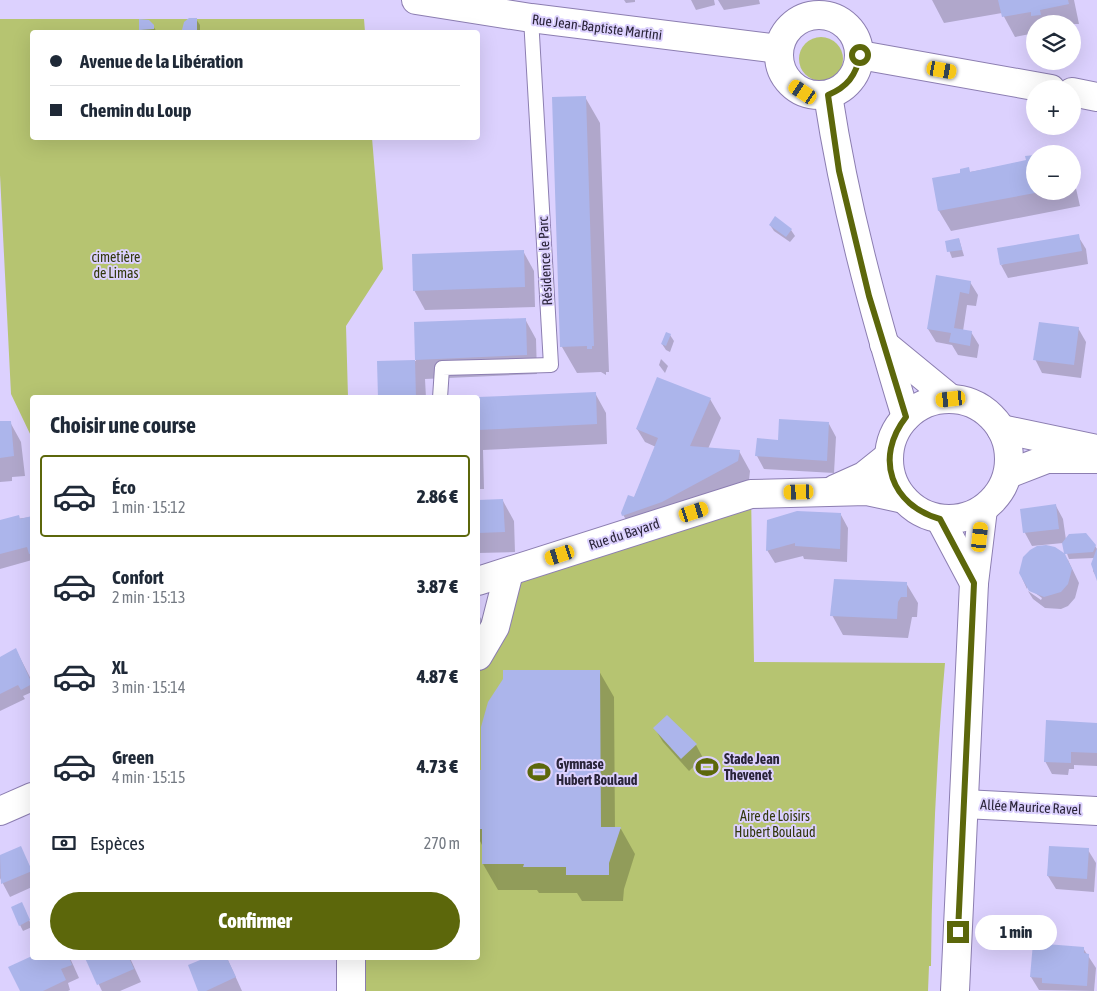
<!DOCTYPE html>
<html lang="fr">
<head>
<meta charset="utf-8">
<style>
  body { margin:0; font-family:"Asap Condensed",sans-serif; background:#f2f2f3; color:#1f2937; height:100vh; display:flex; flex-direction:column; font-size:19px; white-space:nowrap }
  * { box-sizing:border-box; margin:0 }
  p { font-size:16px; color:#747a83 }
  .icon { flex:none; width:28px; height:28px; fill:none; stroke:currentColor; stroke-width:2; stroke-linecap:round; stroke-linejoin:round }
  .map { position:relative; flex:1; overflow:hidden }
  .drawer { position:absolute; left:30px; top:395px; width:450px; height:565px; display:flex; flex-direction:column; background:#fff; border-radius:5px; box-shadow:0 5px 20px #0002 }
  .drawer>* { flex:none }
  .banner { position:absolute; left:30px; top:30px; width:450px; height:110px; border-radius:5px; box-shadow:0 5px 20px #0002; display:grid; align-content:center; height:110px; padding:0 20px; background:#fff }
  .fabs { position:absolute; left:1026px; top:15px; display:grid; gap:10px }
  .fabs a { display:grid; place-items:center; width:55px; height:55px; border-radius:50%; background:#fff; box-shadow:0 5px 20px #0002; font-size:25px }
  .end { position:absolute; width:22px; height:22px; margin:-11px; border:6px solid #5c670b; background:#fff; box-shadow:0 0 0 2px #fff }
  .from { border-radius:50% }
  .bubble { position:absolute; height:35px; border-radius:18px; background:#fff; box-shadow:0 5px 20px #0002; font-size:16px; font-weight:800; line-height:35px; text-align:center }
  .car { position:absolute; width:15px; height:30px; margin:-15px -8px; border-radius:6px; box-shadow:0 0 4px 1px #0007; background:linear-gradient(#f5c518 24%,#345 0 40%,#f5c518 0 76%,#345 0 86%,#f5c518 0) }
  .banner b { display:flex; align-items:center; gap:18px; height:48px; font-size:19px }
  .banner b+b { border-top:1px solid #e0e1e3 }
  .banner i { width:12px; height:12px; background:#1f2937 }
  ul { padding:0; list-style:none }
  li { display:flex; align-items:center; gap:15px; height:82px; margin:0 10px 8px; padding:0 10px; border:2px solid transparent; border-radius:5px }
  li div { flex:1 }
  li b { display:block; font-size:19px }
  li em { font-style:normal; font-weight:800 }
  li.on { border-color:#5c670b }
  li>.icon { width:45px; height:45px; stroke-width:1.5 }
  h2 { padding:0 20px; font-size:22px; line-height:60px }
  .pay { display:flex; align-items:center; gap:12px; height:55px; padding:0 20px; font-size:19px }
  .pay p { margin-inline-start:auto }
  .primary-button { display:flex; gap:10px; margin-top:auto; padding:10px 20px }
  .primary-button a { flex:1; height:58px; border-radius:30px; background:#5c670b; color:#fff; font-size:20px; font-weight:800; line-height:58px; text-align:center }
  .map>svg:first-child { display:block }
  .green { fill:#b6c471 }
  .shadow { fill:#0003 }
  .building { fill:#acb5eb }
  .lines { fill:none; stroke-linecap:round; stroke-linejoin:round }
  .lane-casing { stroke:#8c7eb1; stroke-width:16 }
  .street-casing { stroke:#8c7eb1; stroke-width:30 }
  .secondary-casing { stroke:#8c7eb1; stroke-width:30 }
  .primary-casing { stroke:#8c7eb1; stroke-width:30 }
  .lane { stroke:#fff; stroke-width:14 }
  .street { stroke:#fff; stroke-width:28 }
  .secondary { stroke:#fff; stroke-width:28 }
  .primary { stroke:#fff; stroke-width:28 }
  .route { stroke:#5c670b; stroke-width:6 }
  .labels { text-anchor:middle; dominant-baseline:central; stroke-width:4; stroke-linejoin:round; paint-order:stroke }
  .street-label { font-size:14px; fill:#2a2439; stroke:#dcd1fe }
  .park-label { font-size:14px; fill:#32380c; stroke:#dcd1fe }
  .poi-label { font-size:14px; font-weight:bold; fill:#2a2439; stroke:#dcd1fe; text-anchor:start }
</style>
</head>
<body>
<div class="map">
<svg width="1097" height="991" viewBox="0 0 1097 991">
  <rect width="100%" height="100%" fill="#dcd1fe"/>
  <g class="green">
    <polygon points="0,19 364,19 365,32 32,32 32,138 372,138 383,269 346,326 348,397 32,398 32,438 11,394 0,175"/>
    <circle cx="821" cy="59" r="22"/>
    <path d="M 751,494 L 754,662 L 945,663 C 936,764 932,864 931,966 L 929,966 L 928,991 L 351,991 L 351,958 L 478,958 L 478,656 L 509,572 Z"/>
  </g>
  <g class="shadow">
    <polygon points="624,0 635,0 635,2 626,3"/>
    <polygon points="691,0 714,0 715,5 696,10"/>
    <polygon points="718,0 759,0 760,4 724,10"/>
    <polygon points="932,0 1074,0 1079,24 1035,24 1035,33 1015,37 1002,13 944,23"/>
    <polygon points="196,19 200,25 200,32 185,32 183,30"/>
    <polygon points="153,26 157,32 142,32 140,30"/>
    <polygon points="585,97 600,123 609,372 606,372 606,375 601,372 577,373 562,347 553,98"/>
    <polygon points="1035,157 1035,191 1072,191 1072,171 1080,206 951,231 939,211 934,179 962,174 968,169 970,172 1028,161"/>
    <polygon points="770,225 791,230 795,236 790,242 774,231"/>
    <polygon points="1078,236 1086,249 1088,264 1008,278 1001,265"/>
    <polygon points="959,239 964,256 952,258 946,242"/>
    <polygon points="523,251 534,271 535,307 425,310 414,290"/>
    <polygon points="937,277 970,282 978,295 976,306 967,305 963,331 971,332 979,345 977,358 958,355 952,345 936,342 928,329"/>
    <polygon points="525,319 536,339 537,374 425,379 426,398 379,398 378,362 416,361 415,323"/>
    <polygon points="1078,328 1086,342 1081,378 1042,373 1035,359"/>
    <polygon points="670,335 674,341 670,352 666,350 662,344"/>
    <polygon points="661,359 668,366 665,373 659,365"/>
    <polygon points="595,393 606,413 607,444 483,450 484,489 478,489 478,398"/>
    <polygon points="710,399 721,418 708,449 739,451 750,471 749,480 711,500 631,528 622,513 634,498 656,447 645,442 637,429"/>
    <polygon points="10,422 21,442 25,476 12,477 12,481 0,482 0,423"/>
    <polygon points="829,424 836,437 834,473 764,469 757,456 779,441"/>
    <polygon points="478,501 503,501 514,521 515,552 478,553"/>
    <polygon points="1056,506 1063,519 1066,540 1095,546 1097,549 1097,578 1093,571 1094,558 1069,559 1063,543 1032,546 1025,533 1022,510"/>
    <polygon points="841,515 848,528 847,562 804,559 803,556 775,563 767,550"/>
    <polygon points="31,517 32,560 0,569 0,521"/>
    <polygon points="1055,548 1068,560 1079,583 1075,598 1068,606 1061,609 1045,608 1033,599 1028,591 1041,600 1042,598 1027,587 1027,589 1022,578"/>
    <polygon points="906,583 918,603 917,617 912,617 908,638 843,635 832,615"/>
    <polygon points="478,614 490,632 478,654"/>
    <polygon points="16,650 32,681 32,692 23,696 25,699 0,711 0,658"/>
    <polygon points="599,671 614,697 615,829 621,829 635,854 624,889 623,901 582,901 577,893 539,893 537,890 498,890 483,864 483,847 478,837 478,771 482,771"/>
    <polygon points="1097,724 1097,766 1074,765 1074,769 1069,769 1068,775 1052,774 1045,761"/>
    <polygon points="655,729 696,745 703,758 689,771 663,742"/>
    <polygon points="20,848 32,871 32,887 10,897 0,878 0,856"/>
    <polygon points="1088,850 1096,863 1094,892 1056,889 1048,876"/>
    <polygon points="25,910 32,927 23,931 20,925"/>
    <polygon points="1083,948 1096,968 1094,991 1039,990 1031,977"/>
    <polygon points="32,957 70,958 79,978 68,983 70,990 68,991 21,991"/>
    <polygon points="86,958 130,958 141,982 120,991 102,991"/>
    <polygon points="208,958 227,958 242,991 200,991 189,966"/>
  </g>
  <g class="building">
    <polygon points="998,0 1068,0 1069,4 1040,10 1041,15 1031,16 1031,12 1002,17"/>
    <polygon points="189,18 197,18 197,30 182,30 184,22"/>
    <polygon points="139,19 149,20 154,25 154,29 139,30"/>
    <polygon points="586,96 594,346 592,346 592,349 587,349 587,346 560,347 552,97"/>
    <polygon points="1035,155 1035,193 938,211 932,178 960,173 960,169 969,167 970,172 1026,160 1025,156"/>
    <polygon points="775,216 792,229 786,237 769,225"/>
    <polygon points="1079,234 1082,251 1000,265 997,248"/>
    <polygon points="959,238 962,250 947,252 945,241"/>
    <polygon points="524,250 525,287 413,291 412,254"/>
    <polygon points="936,275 971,281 969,294 960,292 954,328 972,331 970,346 949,342 951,333 927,329"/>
    <polygon points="526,318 527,355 415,360 414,322"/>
    <polygon points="1039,322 1079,327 1074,365 1033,360"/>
    <polygon points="666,332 671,334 666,346 661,344"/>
    <polygon points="415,360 416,398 378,398 377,361"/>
    <polygon points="657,377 711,398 690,446 740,450 738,461 662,502 622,516 621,513 628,495 634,497 658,438 636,429"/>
    <polygon points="596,392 597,424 478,430 478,397"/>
    <polygon points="779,419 829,422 827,461 755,456 757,438 778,440"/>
    <polygon points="0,421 11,421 14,456 0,458"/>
    <polygon points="503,499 505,532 478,533 478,500"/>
    <polygon points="1056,504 1059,529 1023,533 1020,509"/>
    <polygon points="797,511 841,513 840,549 795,546 795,543 766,551 767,520"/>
    <polygon points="19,515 20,519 32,516 32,553 29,554 27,547 0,554 0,520"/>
    <polygon points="1086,533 1096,545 1093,552 1065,554 1072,569 1068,584 1061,592 1044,597 1029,591 1019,573 1023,557 1030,550 1037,546 1046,545 1055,547 1064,553 1062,543 1069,534"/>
    <polygon points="1097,548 1097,581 1091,564"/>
    <polygon points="834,579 907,582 907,597 901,597 898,602 897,619 830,616"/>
    <polygon points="16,648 32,684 21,690 18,685 0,694 0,657"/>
    <polygon points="503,670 600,670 601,827 621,827 609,863 609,875 566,875 566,867 523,867 524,864 482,864 482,829 478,829 478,770 481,770 481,727 488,702 503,679"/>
    <polygon points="667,715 697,744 681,759 653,728"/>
    <polygon points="1046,720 1097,723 1097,753 1071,752 1071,763 1044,762"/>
    <polygon points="21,846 32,871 1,884 0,855"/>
    <polygon points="1049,846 1089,848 1087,879 1047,876"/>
    <polygon points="22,902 30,920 19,926 11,907"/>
    <polygon points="1033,943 1084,947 1084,953 1089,954 1087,986 1042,983 1042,978 1030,977"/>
    <polygon points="32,956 69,958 72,965 61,969 66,980 43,991 20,991 8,967"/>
    <polygon points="85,958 129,958 134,969 97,985"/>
    <polygon points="205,958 227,958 236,977 206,991 198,991 188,965"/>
  </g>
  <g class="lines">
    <defs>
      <polyline id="lane" points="440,398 442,368 551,365 531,18"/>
      <g id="street">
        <polyline points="416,0 531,18 779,49"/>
        <polyline points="860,55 1051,89"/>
        <polyline points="1072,92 1097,97"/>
        <polyline points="835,489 864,476 889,456"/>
        <polyline points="478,581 751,494 867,491 904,499"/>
        <polyline points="478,656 495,627 509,572"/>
        <polyline points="964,804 1097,811"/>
        <polyline points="0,811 32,797"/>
        <polyline points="351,991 351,958"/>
      </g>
      <g id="secondary">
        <polyline points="1001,429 1097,449"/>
        <polyline points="1008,474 1047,459 1096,459"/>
      </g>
      <g id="primary">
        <circle cx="819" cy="55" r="40"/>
        <path d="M 828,95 C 845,206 873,309 906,417"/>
        <polyline points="884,344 951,399"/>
        <circle cx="949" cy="459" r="60"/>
        <polyline points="940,519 974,583"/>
        <polyline points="955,991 974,583 983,509"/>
      </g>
    </defs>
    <use href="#lane" class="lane-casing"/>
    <use href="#street" class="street-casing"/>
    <use href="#secondary" class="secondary-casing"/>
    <use href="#primary" class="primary-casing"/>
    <use href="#lane" class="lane"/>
    <use href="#street" class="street"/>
    <use href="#secondary" class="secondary"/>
    <use href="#primary" class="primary"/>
  </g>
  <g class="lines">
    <path class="route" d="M 860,55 C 856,76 847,87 828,95 L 839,171 L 869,296 L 906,417 C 874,458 891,505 940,519 L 974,583 L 958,932"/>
  </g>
  <defs>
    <symbol id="stadium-bare" viewBox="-9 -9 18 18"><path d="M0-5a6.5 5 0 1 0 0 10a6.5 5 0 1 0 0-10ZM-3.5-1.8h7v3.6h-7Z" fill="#5c670b" stroke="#dcd1fe" stroke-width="2.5" paint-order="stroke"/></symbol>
  </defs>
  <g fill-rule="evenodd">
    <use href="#stadium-bare" x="691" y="751" width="32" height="32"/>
    <use href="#stadium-bare" x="523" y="756" width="32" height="32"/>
  </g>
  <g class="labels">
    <g class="street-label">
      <text transform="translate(597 27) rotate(7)">Rue Jean-Baptiste Martini</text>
      <text transform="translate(545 261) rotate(-93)">Résidence le Parc</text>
      <text transform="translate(624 534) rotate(-18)">Rue du Bayard</text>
      <text transform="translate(1031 807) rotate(3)">Allée Maurice Ravel</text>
    </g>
    <g class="park-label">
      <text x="116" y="257">cimetière<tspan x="116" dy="16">de Limas</tspan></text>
      <text x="775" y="816">Aire de Loisirs<tspan x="775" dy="16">Hubert Boulaud</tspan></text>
    </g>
    <g class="poi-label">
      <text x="724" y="759">Stade Jean<tspan x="724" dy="16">Thevenet</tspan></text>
      <text x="556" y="764">Gymnase<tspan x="556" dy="16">Hubert Boulaud</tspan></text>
    </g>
  </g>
</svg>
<div class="fabs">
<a><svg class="icon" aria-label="layers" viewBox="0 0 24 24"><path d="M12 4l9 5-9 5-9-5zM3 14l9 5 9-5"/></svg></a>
<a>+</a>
<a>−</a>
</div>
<i class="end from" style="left:860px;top:55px"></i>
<i class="end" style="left:958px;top:932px"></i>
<div class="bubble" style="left:975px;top:915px;width:82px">1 min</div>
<i class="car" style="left:942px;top:70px;rotate:100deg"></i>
<i class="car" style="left:803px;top:92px;rotate:304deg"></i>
<i class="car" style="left:951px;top:399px;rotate:264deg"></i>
<i class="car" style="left:799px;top:492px;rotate:268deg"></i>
<i class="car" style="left:694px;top:512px;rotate:72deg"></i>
<i class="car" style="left:980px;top:537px;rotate:6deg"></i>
<i class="car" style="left:560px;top:555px;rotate:252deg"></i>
<div class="banner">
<b><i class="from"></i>Avenue de la Libération</b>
<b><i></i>Chemin du Loup</b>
</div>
<section class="drawer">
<h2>Choisir une course</h2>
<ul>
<li class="on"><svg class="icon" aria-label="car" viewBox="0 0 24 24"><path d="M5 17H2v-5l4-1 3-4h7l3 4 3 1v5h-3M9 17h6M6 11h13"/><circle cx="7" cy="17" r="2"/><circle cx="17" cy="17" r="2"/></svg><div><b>Éco</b><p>1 min · 15:12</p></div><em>2.86 €</em></li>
<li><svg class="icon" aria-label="car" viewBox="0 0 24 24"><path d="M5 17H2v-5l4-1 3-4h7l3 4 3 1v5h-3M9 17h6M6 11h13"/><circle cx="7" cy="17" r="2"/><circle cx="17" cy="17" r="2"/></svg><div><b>Confort</b><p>2 min · 15:13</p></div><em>3.87 €</em></li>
<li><svg class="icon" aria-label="car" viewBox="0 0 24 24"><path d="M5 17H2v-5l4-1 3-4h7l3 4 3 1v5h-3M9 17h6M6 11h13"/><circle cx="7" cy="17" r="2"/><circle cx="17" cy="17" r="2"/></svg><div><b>XL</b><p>3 min · 15:14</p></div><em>4.87 €</em></li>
<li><svg class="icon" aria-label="car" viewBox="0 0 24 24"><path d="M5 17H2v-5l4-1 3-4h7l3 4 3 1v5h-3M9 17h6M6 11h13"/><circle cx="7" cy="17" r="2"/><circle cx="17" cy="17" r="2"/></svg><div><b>Green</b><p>4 min · 15:15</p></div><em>4.73 €</em></li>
</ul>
<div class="pay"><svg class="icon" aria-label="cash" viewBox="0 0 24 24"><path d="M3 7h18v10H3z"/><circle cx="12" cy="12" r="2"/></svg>Espèces<p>270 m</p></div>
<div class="primary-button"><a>Confirmer</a></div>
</section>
</div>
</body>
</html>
